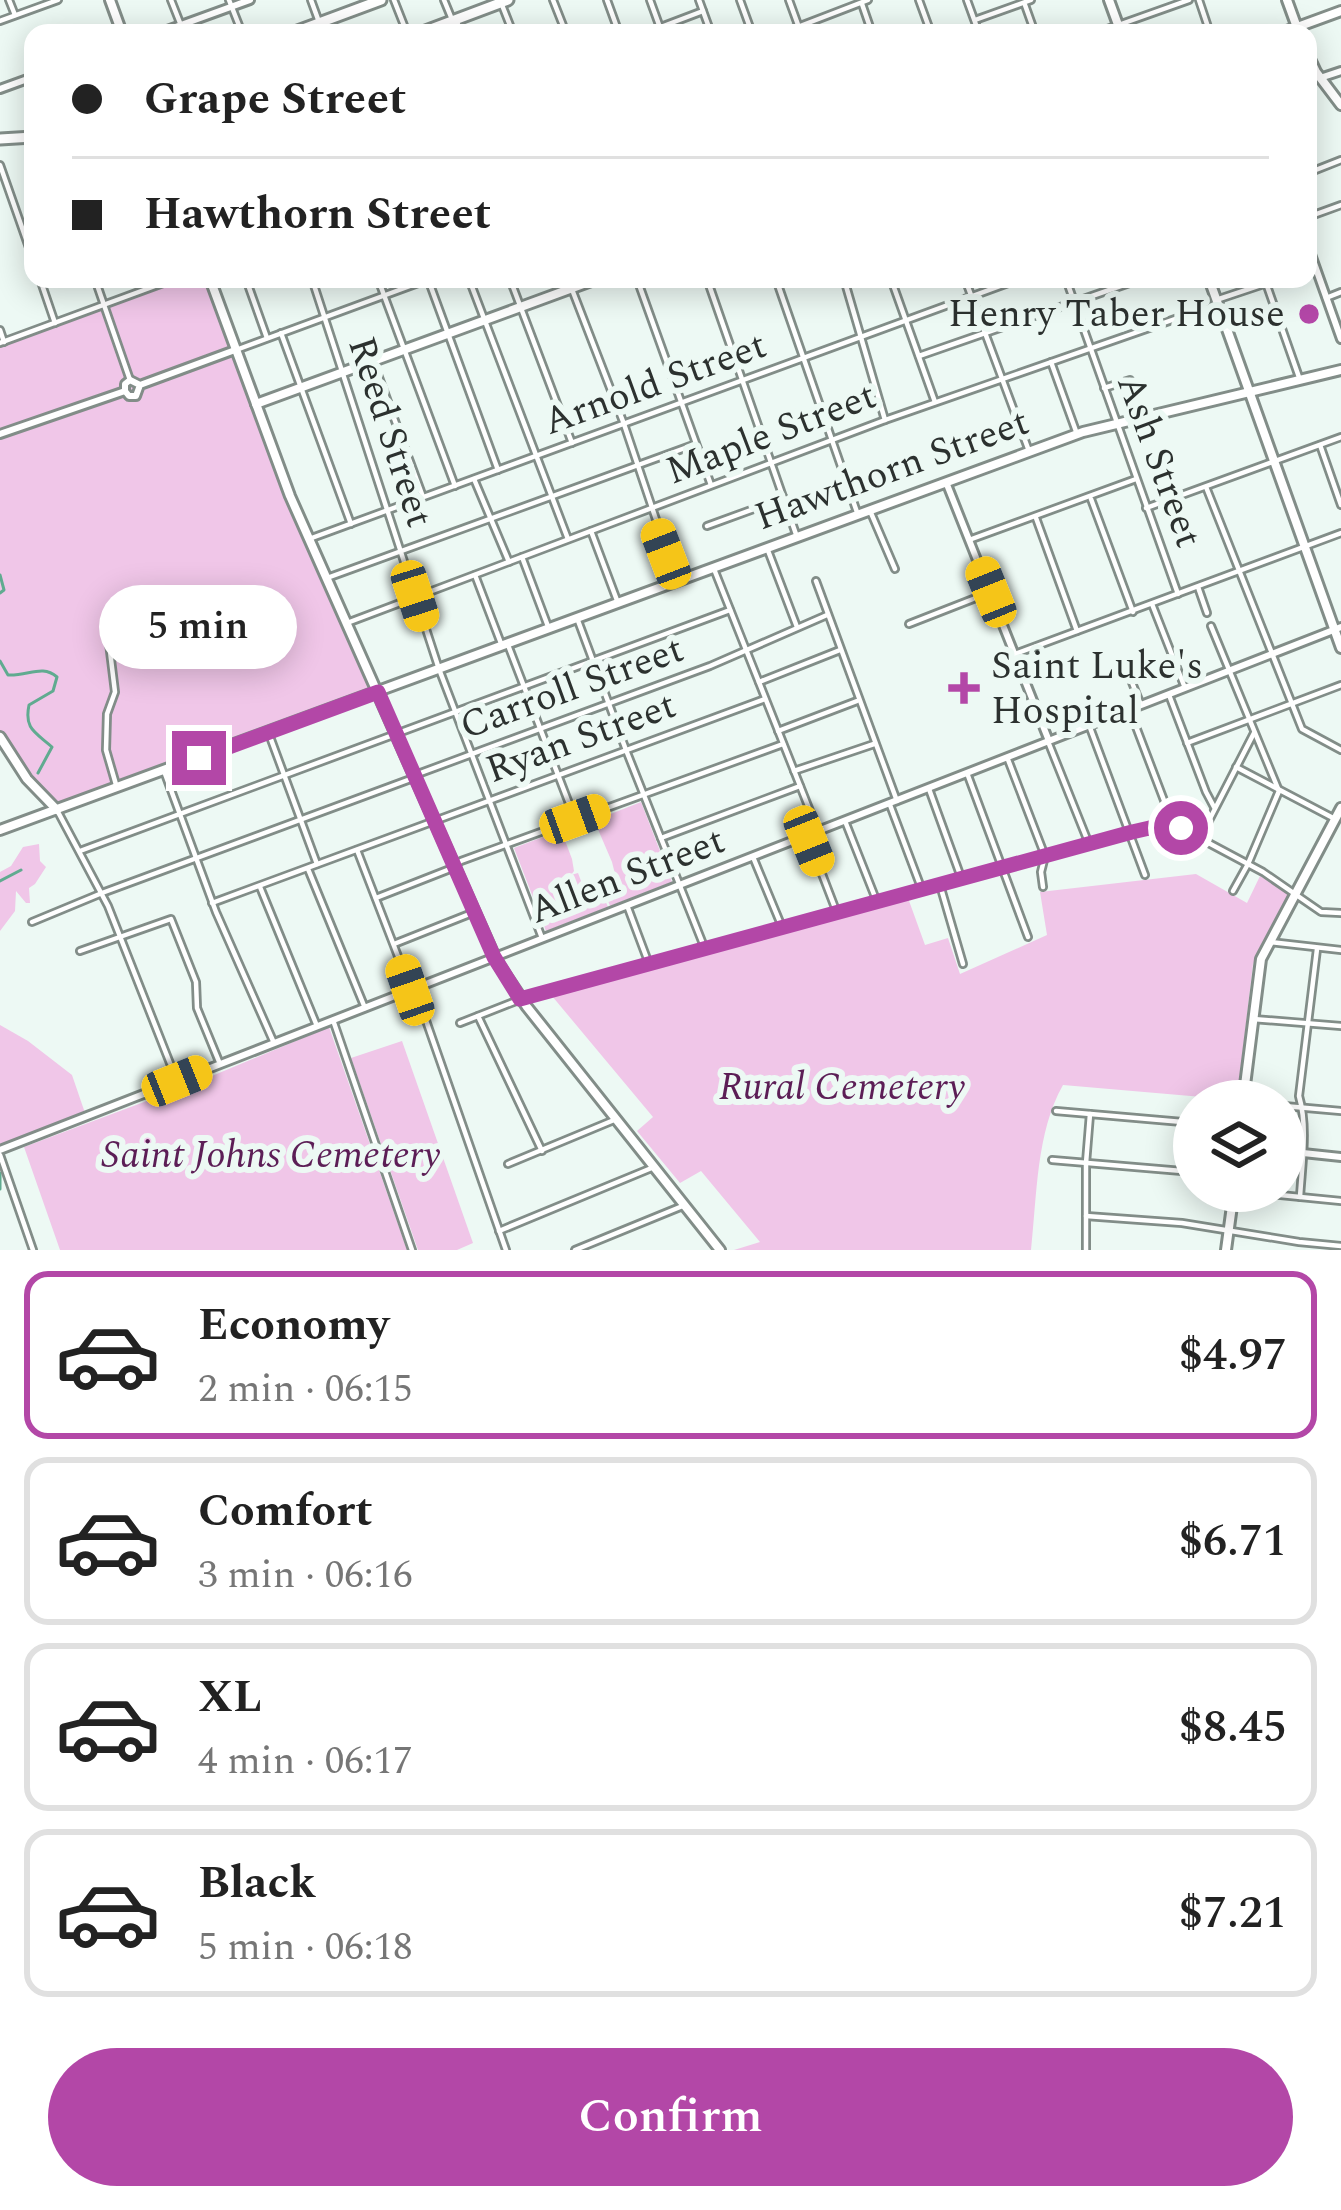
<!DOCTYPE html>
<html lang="en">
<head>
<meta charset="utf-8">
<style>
  body { margin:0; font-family:Spectral,serif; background:#f6f6f6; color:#222; height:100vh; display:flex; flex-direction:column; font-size:45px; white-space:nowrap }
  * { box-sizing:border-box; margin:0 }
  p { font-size:39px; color:#767676 }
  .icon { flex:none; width:66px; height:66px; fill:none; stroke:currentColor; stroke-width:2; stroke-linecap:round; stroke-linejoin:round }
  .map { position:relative; height:1250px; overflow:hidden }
  .drawer { display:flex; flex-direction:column; background:#fff; flex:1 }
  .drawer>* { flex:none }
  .hud { position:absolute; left:24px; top:24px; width:1293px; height:264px; border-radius:24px; box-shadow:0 6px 30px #0003; display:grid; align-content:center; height:264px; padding:0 48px; background:#fff }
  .controls { position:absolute; left:1173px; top:1080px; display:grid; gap:24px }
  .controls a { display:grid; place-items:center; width:132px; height:132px; border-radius:50%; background:#fff; box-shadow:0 6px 30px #0003; font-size:60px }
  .end { position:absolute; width:54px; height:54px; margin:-27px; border:15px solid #b347a7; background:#fff; box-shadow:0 0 0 6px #fff }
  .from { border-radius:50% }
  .bubble { position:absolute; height:84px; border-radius:42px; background:#fff; box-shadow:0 6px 30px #0003; font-size:39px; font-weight:600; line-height:84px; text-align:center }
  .car { position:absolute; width:36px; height:72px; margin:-36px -18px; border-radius:15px; box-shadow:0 0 9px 3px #0007; background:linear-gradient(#f5c518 24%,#345 0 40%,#f5c518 0 76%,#345 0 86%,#f5c518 0) }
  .hud b { display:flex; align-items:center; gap:42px; height:114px; font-size:45px }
  .hud b+b { border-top:3px solid #e0e0e0 }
  .hud i { width:30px; height:30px; background:#222 }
  ul { padding:21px 0 0; list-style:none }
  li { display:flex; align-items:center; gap:36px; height:168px; margin:0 24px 18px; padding:0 24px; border:6px solid #e0e0e0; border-radius:24px }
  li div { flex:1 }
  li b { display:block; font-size:45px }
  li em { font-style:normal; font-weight:600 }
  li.selected { border-color:#b347a7 }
  li>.icon { width:108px; height:108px; stroke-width:1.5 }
  .button { display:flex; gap:24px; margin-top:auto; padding:24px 48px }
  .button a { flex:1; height:138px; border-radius:72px; background:#b347a7; color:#fff; font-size:48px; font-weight:600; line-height:138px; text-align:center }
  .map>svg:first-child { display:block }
  .green { fill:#f0c6e8 }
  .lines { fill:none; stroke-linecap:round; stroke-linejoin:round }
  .stream { stroke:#60ab90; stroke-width:3 }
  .minor-casing { stroke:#828d88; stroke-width:10 }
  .tertiary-casing { stroke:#828d88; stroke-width:12 }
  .secondary-casing { stroke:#828d88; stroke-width:14 }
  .primary-casing { stroke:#828d88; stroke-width:15 }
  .minor { stroke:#fff; stroke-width:4.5 }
  .tertiary { stroke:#fff; stroke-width:6 }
  .secondary { stroke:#fff; stroke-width:8 }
  .primary { stroke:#fff; stroke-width:9 }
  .route { stroke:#b347a7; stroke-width:15 }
  .poi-dot { fill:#b347a7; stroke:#edf9f4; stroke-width:4.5 }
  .labels { text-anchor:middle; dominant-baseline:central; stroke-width:12; stroke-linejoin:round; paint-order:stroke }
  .poi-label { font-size:39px; fill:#2c312f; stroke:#edf9f4; text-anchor:end }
  .street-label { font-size:39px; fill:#2c312f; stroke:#edf9f4 }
  .park-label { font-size:39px; font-style:italic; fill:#5c1e56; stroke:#edf9f4 }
</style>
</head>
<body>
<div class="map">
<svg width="1341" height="1250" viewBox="0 0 1341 1250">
  <rect width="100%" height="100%" fill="#edf9f4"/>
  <g class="green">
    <polygon points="182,279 205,279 285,494 370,689 59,803 33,780 0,731 0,343"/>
    <polygon points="641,802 672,882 610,906 602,885 616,878 612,862 597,827 583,832 580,826"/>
    <polygon points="561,830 572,859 574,871 571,875 578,873 584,889 599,886 608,907 546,931 514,848"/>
    <polygon points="39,844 40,861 46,867 35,884 29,888 30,903 26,903 16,891 15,911 0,931 0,872 11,866 23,847"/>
    <path d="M 1196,874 L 1247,903 L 1260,876 L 1292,893 L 1253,964 L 1237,1100 L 1063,1085 C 1036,1132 1037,1197 1031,1250 L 734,1250 L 760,1242 L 701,1171 L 680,1183 L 637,1131 L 653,1117 L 552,996 L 908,898 L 925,945 L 948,938 L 960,974 L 1047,935 L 1040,892 Z"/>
    <polygon points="0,1025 28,1041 72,1075 85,1113 0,1146"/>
    <polygon points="329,1027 407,1250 60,1250 24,1147 200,1081"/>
    <polygon points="402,1041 473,1243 457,1250 418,1250 351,1058"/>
  </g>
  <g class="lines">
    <g class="stream">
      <polyline points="0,575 4,590 0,593"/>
      <path d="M 0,661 L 8,675 C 29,676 42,664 57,677 L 53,691 L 29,705 C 24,729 35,732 52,747 L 38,773"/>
      <polyline points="0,881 21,870"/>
      <polyline points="0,1173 0,1189"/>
    </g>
    <defs>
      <g id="minor">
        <polyline points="9,0 15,15"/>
        <polyline points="171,0 184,33"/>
        <polyline points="229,0 242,33"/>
        <polyline points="311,0 323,33"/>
        <polyline points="394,0 407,33"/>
        <polyline points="444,0 451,17"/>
        <polyline points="553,0 566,33"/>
        <polyline points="607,0 619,33"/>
        <polyline points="650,0 662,33"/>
        <polyline points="699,0 711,33"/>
        <polyline points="740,0 752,33"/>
        <polyline points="789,0 801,33"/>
        <polyline points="919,0 931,33"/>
        <polyline points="967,0 979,33"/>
        <polyline points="1199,0 1210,33"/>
        <polyline points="862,4 872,33"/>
        <polyline points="502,5 513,33"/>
        <polyline points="1025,5 1035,33"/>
        <polyline points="456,19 461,33"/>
        <polyline points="975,20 1031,0"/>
        <polyline points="0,21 58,0"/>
        <polyline points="645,33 703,11"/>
        <polyline points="782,33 868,0"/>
        <polyline points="1096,33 1189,0"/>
        <polyline points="0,165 33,259"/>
        <polyline points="1308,173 1341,160"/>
        <polyline points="1308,217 1341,205"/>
        <polyline points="40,279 55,323"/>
        <polyline points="95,279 130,380"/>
        <polyline points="246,279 267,338"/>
        <polyline points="312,279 439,669 542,938"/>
        <polyline points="378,279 455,486"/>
        <polyline points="428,279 498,470"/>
        <polyline points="469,279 568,539"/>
        <polyline points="510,279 572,443"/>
        <polyline points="568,279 624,424 677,582"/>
        <polyline points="637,279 711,485"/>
        <polyline points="707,279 797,537"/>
        <polyline points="776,279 858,515"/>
        <polyline points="844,279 885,420"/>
        <polyline points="891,279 935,402"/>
        <polyline points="965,279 1029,451"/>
        <polyline points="1066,279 1178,594"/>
        <polyline points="1266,283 1300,380"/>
        <polyline points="1326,298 1341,292"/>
        <polyline points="1216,300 1279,279"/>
        <polyline points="0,330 4,342"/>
        <polyline points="281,333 351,524"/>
        <polyline points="0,343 174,279"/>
        <polyline points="236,350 429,279"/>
        <polyline points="919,356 1141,279"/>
        <polyline points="373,361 423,497"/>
        <polyline points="1051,362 1077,434"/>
        <polyline points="1104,388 1130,380"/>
        <polyline points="1320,445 1341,505"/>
        <polyline points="474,479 509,562"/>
        <polyline points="1206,487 1302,729 1341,750"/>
        <polyline points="1091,499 1133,612"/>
        <polyline points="1146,508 1341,437"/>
        <polyline points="871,513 895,569"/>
        <polyline points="1036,518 1077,631"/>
        <polyline points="707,526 784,498"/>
        <polyline points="591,531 618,603"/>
        <polyline points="309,539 1019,279"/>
        <polyline points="969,540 1136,479"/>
        <polyline points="767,548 797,627"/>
        <polyline points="522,557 549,629"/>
        <polyline points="714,569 818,831"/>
        <polyline points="475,575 502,646"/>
        <polyline points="327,578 696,444"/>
        <polyline points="816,581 897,801"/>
        <polyline points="1198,587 1207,613"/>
        <polyline points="1152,604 1185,688"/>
        <polyline points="577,618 626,750 705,949"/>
        <polyline points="347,623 885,420 1218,304"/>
        <polyline points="909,624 991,592"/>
        <polyline points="1211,626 1279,791 1248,864 1233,891"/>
        <polyline points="109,643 115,692 107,714 106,750 117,788"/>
        <polyline points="508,645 575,819"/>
        <polyline points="1015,654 1341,533"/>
        <polyline points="1123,660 1141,705"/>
        <polyline points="759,682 840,650"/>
        <polyline points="1169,695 1206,792 1214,807"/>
        <polyline points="1130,711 1173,824 1263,872 1321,912 1341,913"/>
        <polyline points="1089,725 1145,875"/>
        <polyline points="778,731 857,701"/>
        <polyline points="269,734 317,864"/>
        <polyline points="1187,743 1341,685"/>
        <polyline points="1049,744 1089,844"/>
        <polyline points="1007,757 1045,856 1041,872 1043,887"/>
        <polyline points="1236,767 1335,819"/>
        <polyline points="164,771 216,912 274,1043"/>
        <polyline points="794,771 874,744"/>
        <polyline points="967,773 1028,937"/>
        <polyline points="415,775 710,666 827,615"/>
        <polyline points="929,789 962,880"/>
        <polyline points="890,805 922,890"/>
        <polyline points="58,812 108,906 177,1081"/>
        <polyline points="845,821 877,902"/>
        <polyline points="807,835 837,913"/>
        <polyline points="661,838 800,786"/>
        <polyline points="1200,838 1254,733"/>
        <polyline points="357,850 411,990"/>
        <polyline points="80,851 730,610"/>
        <polyline points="753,857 782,927"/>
        <polyline points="308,869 365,1008"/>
        <polyline points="940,885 963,964"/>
        <polyline points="260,887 317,1026"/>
        <polyline points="376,898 450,869 461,861 783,744"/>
        <polyline points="212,903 765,699"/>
        <polyline points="628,908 649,964"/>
        <polyline points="32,922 102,893 416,777"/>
        <polyline points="1270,942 1341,950"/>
        <polyline points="394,944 472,913"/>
        <polyline points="80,951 171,919 196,982 197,1008 220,1064"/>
        <polyline points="415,989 506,1250"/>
        <polyline points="478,1016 542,1151"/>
        <polyline points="1253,1019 1341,1026"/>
        <polyline points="333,1020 412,1250"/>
        <polyline points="460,1023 529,996 1132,832 1173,824"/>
        <polyline points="1284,1106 1341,1111"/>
        <polyline points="1056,1111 1194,1123"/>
        <polyline points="0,1155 33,1250"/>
        <polyline points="1052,1160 1194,1172"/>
        <polyline points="508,1164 614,1120"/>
        <polyline points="1239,1191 1341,1201"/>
        <path d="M 1300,1197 C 1302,1164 1308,1127 1299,1096 L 1317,949"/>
        <polyline points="1086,1216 1182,1223 1299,1242 1341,1246"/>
        <polyline points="499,1231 654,1167"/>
        <polyline points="575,1250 685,1205"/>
        <polyline points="1086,1250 1086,1163 1090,1114"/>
      </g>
      <g id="tertiary">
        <polyline points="159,33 250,0"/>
        <polyline points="1320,78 1341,71"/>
        <polyline points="0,89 33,77"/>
        <polyline points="1308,246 1341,339"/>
        <polyline points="140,385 136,396 129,396 125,391 125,384 130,380 140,385 235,350"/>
        <polyline points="0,434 125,391"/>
        <polyline points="946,482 1049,741"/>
        <polyline points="0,1150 1341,627"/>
        <polyline points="1284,1151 1341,1157"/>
      </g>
      <g id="secondary">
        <polyline points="110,0 122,33"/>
        <polyline points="1109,0 1121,33"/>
        <polyline points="1287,0 1299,33"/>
        <polyline points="1281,33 1341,11"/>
        <polyline points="1308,55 1316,72 1341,105"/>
        <polyline points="210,279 290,496 497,962 527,1007 720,1250"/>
        <polyline points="1209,279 1341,648"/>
        <polyline points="256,404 597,279"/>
        <polyline points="0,737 27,779 57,810"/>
        <polyline points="0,830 1083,432 1341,370"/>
        <polyline points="1243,1101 1261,959 1341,808"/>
        <polyline points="1226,1250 1234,1191"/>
      </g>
      <g id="primary">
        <polyline points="292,33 381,0"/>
        <polyline points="420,33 508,0"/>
        <polyline points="0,139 33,137"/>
      </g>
    </defs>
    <use href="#minor" class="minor-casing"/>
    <use href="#tertiary" class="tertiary-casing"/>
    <use href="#secondary" class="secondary-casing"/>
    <use href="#primary" class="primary-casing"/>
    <use href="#minor" class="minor"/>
    <use href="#tertiary" class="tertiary"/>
    <use href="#secondary" class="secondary"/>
    <use href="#primary" class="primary"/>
  </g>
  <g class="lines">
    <polyline class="route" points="199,758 378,692 494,957 520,999 1132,832 1167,824 1181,828"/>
  </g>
  <g class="poi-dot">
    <circle cx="1309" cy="314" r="12"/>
    <path d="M958 670h12v12h12v12h-12v12h-12v-12h-12v-12h12z"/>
  </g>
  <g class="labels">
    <g class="poi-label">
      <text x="1285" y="314">Henry Taber House</text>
      <text x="991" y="666" text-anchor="start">Saint Luke's<tspan x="991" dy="45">Hospital</tspan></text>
    </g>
    <g class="street-label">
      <text transform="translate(655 384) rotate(-20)">Arnold Street</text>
      <text transform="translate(390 432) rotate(72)">Reed Street</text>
      <text transform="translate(771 434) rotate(-21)">Maple Street</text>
      <text transform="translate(1159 461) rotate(70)">Ash Street</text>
      <text transform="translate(892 470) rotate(-20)">Hawthorn Street</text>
      <text transform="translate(572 688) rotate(-20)">Carroll Street</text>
      <text transform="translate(581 738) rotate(-20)">Ryan Street</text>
      <text transform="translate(627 876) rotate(-21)">Allen Street</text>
    </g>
    <g class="park-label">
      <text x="842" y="1087">Rural Cemetery</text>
      <text x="271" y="1155">Saint Johns Cemetery</text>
    </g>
  </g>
</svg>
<div class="controls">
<a><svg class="icon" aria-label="layers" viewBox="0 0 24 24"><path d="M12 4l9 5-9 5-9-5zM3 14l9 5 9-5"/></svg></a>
</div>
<i class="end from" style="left:1181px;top:828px"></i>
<i class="end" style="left:199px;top:758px"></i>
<div class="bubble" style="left:99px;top:585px;width:198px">5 min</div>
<i class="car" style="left:666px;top:554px;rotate:339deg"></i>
<i class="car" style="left:991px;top:592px;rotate:338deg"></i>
<i class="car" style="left:415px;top:596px;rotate:162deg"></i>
<i class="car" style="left:575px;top:819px;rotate:70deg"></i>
<i class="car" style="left:809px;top:841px;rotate:158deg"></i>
<i class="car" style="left:410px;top:990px;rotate:341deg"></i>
<i class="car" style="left:177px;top:1081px;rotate:68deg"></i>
<div class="hud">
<b><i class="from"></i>Grape Street</b>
<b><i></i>Hawthorn Street</b>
</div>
</div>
<section class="drawer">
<ul>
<li class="selected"><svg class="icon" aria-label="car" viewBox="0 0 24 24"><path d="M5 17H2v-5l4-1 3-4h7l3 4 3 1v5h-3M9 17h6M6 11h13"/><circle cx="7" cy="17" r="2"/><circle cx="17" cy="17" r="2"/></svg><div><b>Economy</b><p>2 min · 06:15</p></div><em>$4.97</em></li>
<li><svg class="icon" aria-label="car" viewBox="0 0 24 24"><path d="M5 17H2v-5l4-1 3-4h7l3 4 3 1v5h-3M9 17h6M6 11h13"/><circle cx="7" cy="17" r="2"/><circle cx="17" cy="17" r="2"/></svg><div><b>Comfort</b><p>3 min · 06:16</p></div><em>$6.71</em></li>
<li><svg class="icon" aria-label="car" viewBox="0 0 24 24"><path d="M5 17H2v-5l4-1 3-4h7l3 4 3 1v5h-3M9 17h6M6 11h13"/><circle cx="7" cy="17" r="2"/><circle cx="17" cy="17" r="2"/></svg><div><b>XL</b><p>4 min · 06:17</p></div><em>$8.45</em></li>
<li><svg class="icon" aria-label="car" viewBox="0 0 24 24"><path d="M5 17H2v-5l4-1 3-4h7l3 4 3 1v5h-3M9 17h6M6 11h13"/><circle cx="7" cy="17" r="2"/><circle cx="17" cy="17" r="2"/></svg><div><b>Black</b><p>5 min · 06:18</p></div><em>$7.21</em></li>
</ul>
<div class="button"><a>Confirm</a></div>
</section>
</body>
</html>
